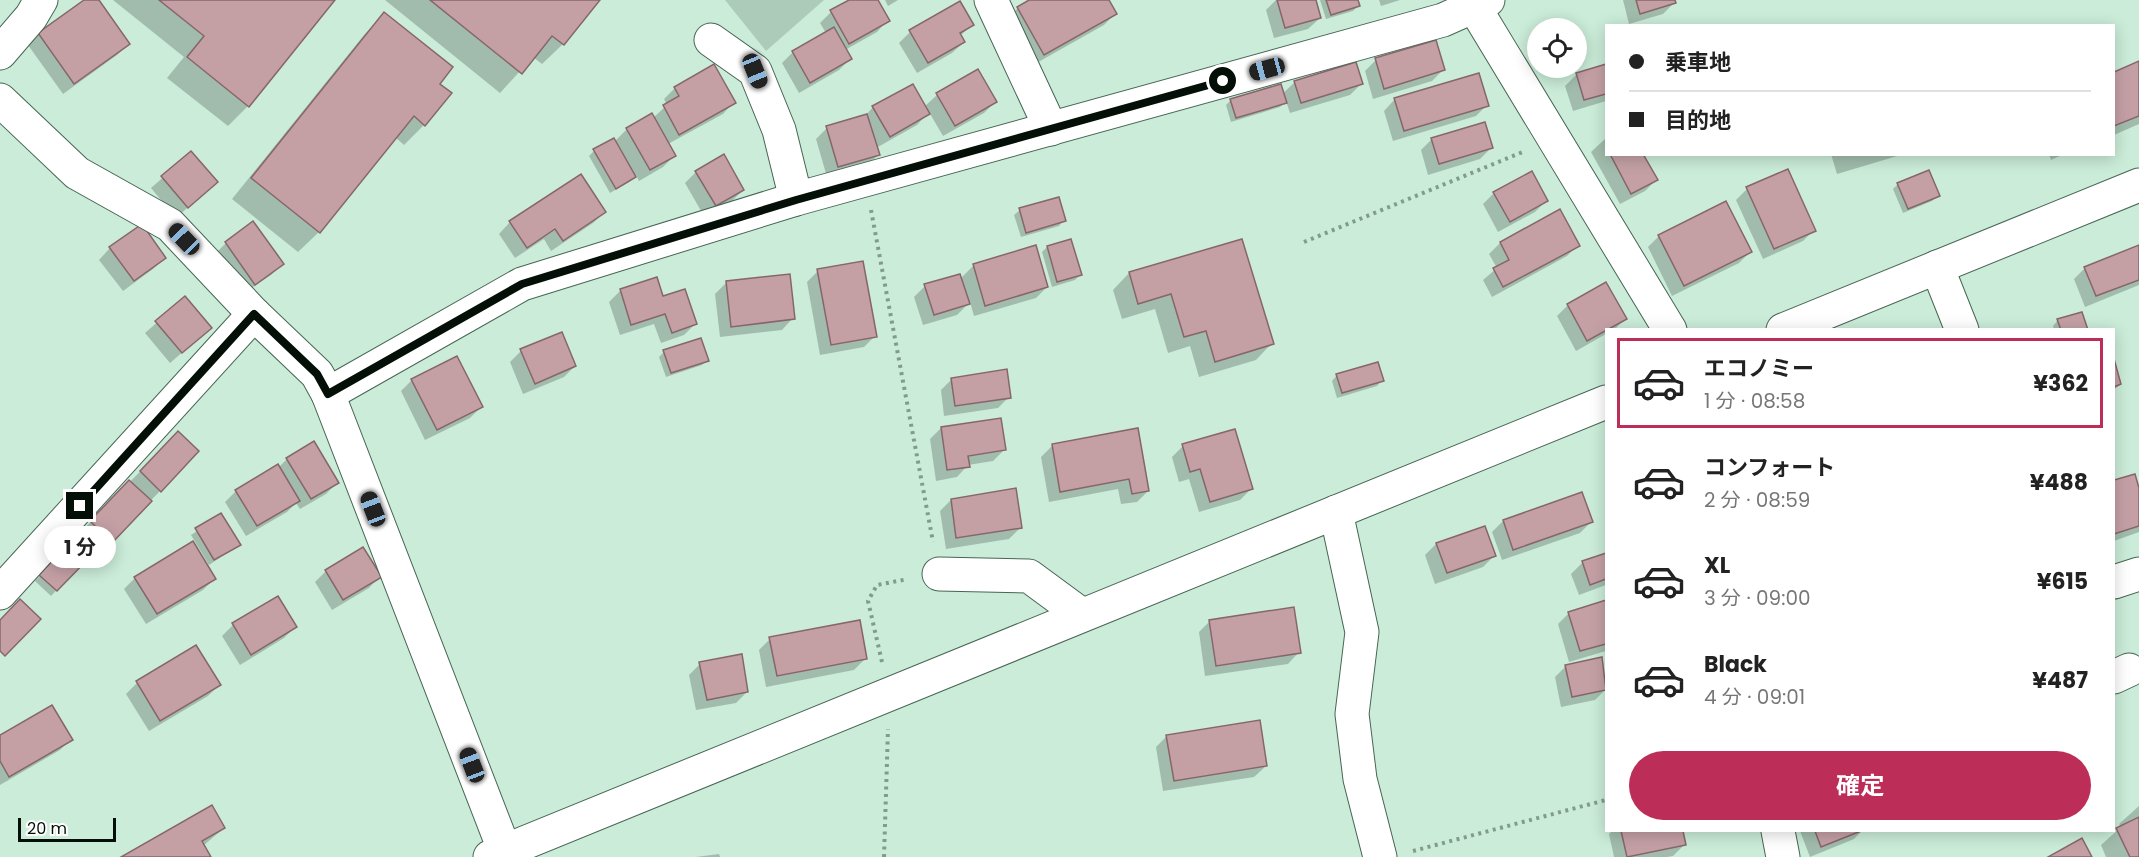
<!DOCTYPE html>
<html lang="ja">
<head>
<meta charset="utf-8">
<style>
  body { margin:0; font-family:Poppins,"Noto Sans JP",sans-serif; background:#f6f6f6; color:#222; height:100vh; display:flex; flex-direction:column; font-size:22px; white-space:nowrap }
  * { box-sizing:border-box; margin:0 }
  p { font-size:20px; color:#767676 }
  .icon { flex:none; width:33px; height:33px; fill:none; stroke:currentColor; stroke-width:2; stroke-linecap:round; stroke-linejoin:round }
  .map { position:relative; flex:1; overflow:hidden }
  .details { position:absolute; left:1605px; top:328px; width:510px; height:504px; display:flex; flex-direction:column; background:#fff; border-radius:0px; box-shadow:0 3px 15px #0003 }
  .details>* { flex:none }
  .hud { position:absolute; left:1605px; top:24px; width:510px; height:132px; border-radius:0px; box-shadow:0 3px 15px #0003; display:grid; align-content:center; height:132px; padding:0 24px; background:#fff }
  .controls { position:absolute; left:1527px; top:18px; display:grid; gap:12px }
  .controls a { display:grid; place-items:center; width:60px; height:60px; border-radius:50%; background:#fff; box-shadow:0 3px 15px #0003; font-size:30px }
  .scale { position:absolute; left:18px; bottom:15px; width:98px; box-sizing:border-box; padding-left:6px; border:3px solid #040f08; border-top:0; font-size:16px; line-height:21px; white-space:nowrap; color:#040f08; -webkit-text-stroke:4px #fff; paint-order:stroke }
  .end { position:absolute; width:27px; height:27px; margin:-14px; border:8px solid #040f08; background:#fff; box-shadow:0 0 0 3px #fff }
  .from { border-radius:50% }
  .bubble { position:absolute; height:42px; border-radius:21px; background:#fff; box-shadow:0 3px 15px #0003; font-size:20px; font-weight:700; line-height:42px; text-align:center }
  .car { position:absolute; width:18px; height:36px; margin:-18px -9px; border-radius:8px; box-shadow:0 0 4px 2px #0007; background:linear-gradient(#222 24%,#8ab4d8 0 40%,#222 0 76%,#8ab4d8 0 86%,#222 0) }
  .hud b { display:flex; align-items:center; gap:21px; height:57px; font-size:22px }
  .hud b+b { border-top:2px solid #e0e0e0 }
  .hud i { width:15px; height:15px; background:#222 }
  ul { padding:10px 0 0; list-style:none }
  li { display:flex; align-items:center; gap:18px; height:90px; margin:0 12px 9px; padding:0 12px; border:3px solid transparent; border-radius:0px }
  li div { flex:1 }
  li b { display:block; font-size:22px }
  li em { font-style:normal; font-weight:700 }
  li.on { border-color:#bc2d57 }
  li>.icon { width:54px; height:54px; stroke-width:1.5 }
  .button { display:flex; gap:12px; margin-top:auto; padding:12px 24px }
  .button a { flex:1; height:69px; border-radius:36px; background:#bc2d57; color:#fff; font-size:24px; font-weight:700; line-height:69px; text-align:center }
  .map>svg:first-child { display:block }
  .green { fill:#adcbb9 }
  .shadow { fill:#0003 }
  .building { fill:#c4a0a5; stroke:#87666b; stroke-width:1.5 }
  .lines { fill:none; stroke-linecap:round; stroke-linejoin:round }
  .minor-casing { stroke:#476554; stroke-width:35 }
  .tertiary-casing { stroke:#476554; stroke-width:35 }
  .path { stroke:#829c8c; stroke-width:4; stroke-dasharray:3 4.5; stroke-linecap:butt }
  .minor { stroke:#fff; stroke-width:33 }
  .tertiary { stroke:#fff; stroke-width:33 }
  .route { stroke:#040f08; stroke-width:8 }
</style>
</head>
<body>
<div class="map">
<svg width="2139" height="857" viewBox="0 0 2139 857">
  <rect width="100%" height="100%" fill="#caecd8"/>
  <polygon class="green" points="725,0 824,0 766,51"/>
  <g class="shadow">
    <polygon points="86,0 97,0 128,44 117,55 63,94 28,45 39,34"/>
    <polygon points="113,0 333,0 248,106 228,126 167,78 184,57"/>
    <polygon points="385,0 598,0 563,44 542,64 533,57 500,93"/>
    <polygon points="852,0 876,0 888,20 877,32 845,50 850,59 839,70 799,93 782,63 793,52 826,33 820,23 831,12"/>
    <polygon points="885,0 898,0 888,6"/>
    <polygon points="1032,0 1107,0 1115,14 1104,25 1033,65 1007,19 1018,8"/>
    <polygon points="1276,0 1314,0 1320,18 1308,29 1274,38 1266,10"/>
    <polygon points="1320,0 1356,0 1358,6 1353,11 1326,19"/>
    <polygon points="1379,0 1400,0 1381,6"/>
    <polygon points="1623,0 1674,0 1674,3 1663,14 1629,24"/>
    <polygon points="384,14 438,84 424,125 404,145 395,137 319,232 298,252 232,199 364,35"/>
    <polygon points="972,25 960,36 964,42 952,53 917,73 899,43 910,32"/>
    <polygon points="1376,60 1443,70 1432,81 1373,99 1365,71"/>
    <polygon points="2139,63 2139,124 2114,135 2114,73"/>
    <polygon points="1606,65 1606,101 1573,111 1565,86 1576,75"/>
    <polygon points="977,71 995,102 984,113 943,136 929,112 917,125 876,148 878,155 867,166 827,177 816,139 827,128 864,117 873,107 924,107 937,95"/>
    <polygon points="1295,82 1361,84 1350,95 1290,113 1286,101 1280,107 1231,122 1226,105 1231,100 1282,94"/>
    <polygon points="675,88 734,102 723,114 668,144 674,156 663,167 639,181 636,175 629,182 610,193 589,156 594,151 614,142 627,129 653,118 667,105 664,99"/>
    <polygon points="1395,99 1487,105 1476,116 1393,141 1384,111"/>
    <polygon points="1606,138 1606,154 1642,154 1656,180 1645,191 1620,204 1591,152"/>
    <polygon points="1432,139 1491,148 1480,159 1428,175 1421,150"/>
    <polygon points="191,153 216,182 176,218 151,188"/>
    <polygon points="1831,154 1904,154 1837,174"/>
    <polygon points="2049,154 2064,154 2051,160"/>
    <polygon points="696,172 743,190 732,201 704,216 685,183"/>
    <polygon points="1898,184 1938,196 1932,201 1903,213 1893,189"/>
    <polygon points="1747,189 1814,230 1803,241 1763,259 1736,200"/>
    <polygon points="1494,193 1546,201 1535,212 1498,232 1483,204"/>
    <polygon points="1020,210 1064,220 1059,226 1021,237 1014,215"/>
    <polygon points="1560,211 1578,245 1567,256 1492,297 1483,280 1497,268 1489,254 1500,243"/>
    <polygon points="605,212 593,223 551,251 544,239 515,258 499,234 510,222"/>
    <polygon points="253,223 282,264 271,275 243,294 215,254 226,243"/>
    <polygon points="1659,236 1750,252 1739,263 1672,296 1648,247"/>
    <polygon points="1047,247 1080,275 1075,280 1052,287 1042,252"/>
    <polygon points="2139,247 2139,285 2085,307 2074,279 2085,268"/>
    <polygon points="110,248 164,258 153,269 123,291 99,260"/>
    <polygon points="974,265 1047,287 1036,298 974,316 970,302 957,315 923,325 914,297 925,286 960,279"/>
    <polygon points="818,271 875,336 864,347 820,355 807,282"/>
    <polygon points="1129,273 1272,343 1256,360 1199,377 1190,346 1168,353 1155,309 1122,319 1113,290"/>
    <polygon points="656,279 662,298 695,324 684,335 661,343 654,324 620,335 609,302 620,291"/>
    <polygon points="726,283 793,318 782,330 720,337 715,294"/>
    <polygon points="185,298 199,338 170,363 145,333"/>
    <polygon points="1568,305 1625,319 1614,330 1606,330 1606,334 1576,351 1557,316"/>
    <polygon points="2058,320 2086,330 2054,330 2053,326"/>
    <polygon points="561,334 575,366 564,377 523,394 510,362 521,351"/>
    <polygon points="664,352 707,360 702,365 666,377 659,357"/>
    <polygon points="2114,364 2120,384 2114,390"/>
    <polygon points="1337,375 1382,380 1377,386 1337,398 1332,381"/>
    <polygon points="952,379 1009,397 998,408 944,416 941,390"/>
    <polygon points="412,380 481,407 470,418 425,440 401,391"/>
    <polygon points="941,428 1004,450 993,461 968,465 957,477 936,481 930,439"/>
    <polygon points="1137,430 1148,491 1137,502 1121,504 1118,489 1049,502 1041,457 1052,446"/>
    <polygon points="167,444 160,491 100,553 80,533"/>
    <polygon points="1183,446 1251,489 1240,500 1199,512 1189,479 1179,482 1172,457"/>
    <polygon points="287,459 337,483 326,494 300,509 296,503 287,512 246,536 225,502 236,491 279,467"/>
    <polygon points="2134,476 2139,493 2139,532 2114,541 2114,482"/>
    <polygon points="951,500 1020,528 1009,539 946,549 940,511"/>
    <polygon points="221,515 239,545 209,565 191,535"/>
    <polygon points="1503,521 1591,522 1580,533 1502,560 1492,532"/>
    <polygon points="72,542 88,557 51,596 35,581"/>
    <polygon points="1436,544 1494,556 1483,567 1435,584 1425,555"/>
    <polygon points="1606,554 1606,585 1579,595 1571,574 1582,563"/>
    <polygon points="326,571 380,576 369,588 332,610 315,582"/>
    <polygon points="135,578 214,579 203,590 146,624 124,589"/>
    <polygon points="1606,602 1606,651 1569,662 1558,624 1569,613"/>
    <polygon points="1210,621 1299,652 1288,664 1205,676 1199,632"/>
    <polygon points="233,625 295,627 284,638 240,665 222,636"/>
    <polygon points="770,639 865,659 854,670 766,687 759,650"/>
    <polygon points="196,647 219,685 208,696 149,731 126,694 137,683"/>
    <polygon points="1601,659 1606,689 1595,700 1561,707 1555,677 1566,666"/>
    <polygon points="700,664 747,692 736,703 696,710 689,675"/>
    <polygon points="0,736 71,739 60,750 0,785"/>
    <polygon points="1167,736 1266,766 1254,777 1163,791 1156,747"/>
    <polygon points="2139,806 2139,857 2106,857 2101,845 2121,827 2119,824"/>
    <polygon points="224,828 203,846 210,857 124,857"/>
    <polygon points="1612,831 1681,831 1684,845 1673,856 1667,857 1614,857 1609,834"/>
    <polygon points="1800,831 1862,831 1854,839 1810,857"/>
    <polygon points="719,854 720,857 696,857"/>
  </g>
  <g class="building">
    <polygon points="84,0 99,0 130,44 74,84 38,33"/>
    <polygon points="159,0 335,0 249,107 187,57 204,36"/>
    <polygon points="430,0 600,0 564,45 552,36 522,74"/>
    <polygon points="849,0 878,0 890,21 849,44 830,10"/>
    <polygon points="1029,0 1109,0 1117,14 1044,55 1017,7"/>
    <polygon points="1277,0 1316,0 1321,18 1285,28"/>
    <polygon points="1326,0 1358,0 1360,6 1331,15"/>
    <polygon points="1636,0 1675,0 1676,3 1640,14"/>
    <polygon points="960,1 974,25 960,33 965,42 928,63 909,30"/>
    <polygon points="384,12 453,67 440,84 452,93 425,126 414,116 320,233 251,178"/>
    <polygon points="834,27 852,59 810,83 792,51"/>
    <polygon points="1436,40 1445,70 1384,89 1375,58"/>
    <polygon points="2139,61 2139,116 2114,126 2114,72"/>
    <polygon points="1356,62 1363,84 1301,103 1294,81"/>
    <polygon points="714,64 736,103 679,135 663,105 679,96 674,87"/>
    <polygon points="1606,64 1606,94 1584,100 1576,73"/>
    <polygon points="978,69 997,102 955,126 936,93"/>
    <polygon points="1479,73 1489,106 1404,131 1394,98"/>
    <polygon points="913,84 930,114 890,137 872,106"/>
    <polygon points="1281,84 1287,103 1236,118 1230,99"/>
    <polygon points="652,113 676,156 650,170 626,128"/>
    <polygon points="867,114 880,155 838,167 826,126"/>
    <polygon points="1485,122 1493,148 1439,164 1431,138"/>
    <polygon points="614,138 636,177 616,189 593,149"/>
    <polygon points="191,151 218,182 188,208 161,176"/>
    <polygon points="724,154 744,190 716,206 695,171"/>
    <polygon points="1610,154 1643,154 1658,180 1631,194"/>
    <polygon points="1788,169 1816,231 1774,249 1746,187"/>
    <polygon points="1929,170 1940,196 1908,209 1897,183"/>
    <polygon points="1532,171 1548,201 1510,222 1493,192"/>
    <polygon points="581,174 606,212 563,241 555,229 527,248 509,221"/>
    <polygon points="1059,197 1066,221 1026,233 1019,208"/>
    <polygon points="1726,201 1752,252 1684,286 1658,235"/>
    <polygon points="1560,209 1580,246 1503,287 1493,268 1509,260 1500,242"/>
    <polygon points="253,221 284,264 255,285 225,242"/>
    <polygon points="142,224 166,258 134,281 109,247"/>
    <polygon points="1071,239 1082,275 1057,282 1047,246"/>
    <polygon points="1242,239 1274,344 1215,362 1206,331 1184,337 1171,294 1138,304 1129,272"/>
    <polygon points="1036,245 1048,287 985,306 973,264"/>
    <polygon points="2139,245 2139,280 2096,296 2084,267"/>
    <polygon points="863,261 877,337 831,345 817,269"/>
    <polygon points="790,274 795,319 731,327 726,281"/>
    <polygon points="960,274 970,304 934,315 924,284"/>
    <polygon points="657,277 663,296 685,289 697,324 672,333 665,314 631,325 620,289"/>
    <polygon points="1606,282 1627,319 1587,341 1567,304"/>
    <polygon points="185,296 212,328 182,353 155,321"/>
    <polygon points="2082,312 2088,330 2061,330 2057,319"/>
    <polygon points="562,332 576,366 535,384 520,349"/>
    <polygon points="701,338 709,361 671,373 663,350"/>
    <polygon points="457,356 483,407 437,430 411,379"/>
    <polygon points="2114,359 2121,384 2114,387"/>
    <polygon points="1378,362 1384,381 1342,393 1336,374"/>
    <polygon points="1007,369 1011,398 955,406 951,378"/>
    <polygon points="1001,418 1006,450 968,456 970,467 947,470 941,427"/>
    <polygon points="1138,428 1149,491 1132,494 1129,479 1060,492 1052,444"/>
    <polygon points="1235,429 1253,489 1210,502 1200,469 1190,472 1182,444"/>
    <polygon points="178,431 199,451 161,492 140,471"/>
    <polygon points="314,441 339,483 311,499 286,458"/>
    <polygon points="278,464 300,501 257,526 235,490"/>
    <polygon points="2135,474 2139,488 2139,526 2114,534 2114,480"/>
    <polygon points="129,480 152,501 112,543 90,521"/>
    <polygon points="1016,488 1022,528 956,538 951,499"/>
    <polygon points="1582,492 1593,522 1513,550 1503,520"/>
    <polygon points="221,513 241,545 214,560 195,528"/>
    <polygon points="1485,526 1496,556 1447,573 1436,543"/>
    <polygon points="72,540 90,557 57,591 39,575"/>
    <polygon points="193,541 216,579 157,614 134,577"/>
    <polygon points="363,547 382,577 343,600 325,570"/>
    <polygon points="1606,553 1606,579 1590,585 1582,561"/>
    <polygon points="278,596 297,627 251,655 232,623"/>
    <polygon points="20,599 41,619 5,656 0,651 0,620"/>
    <polygon points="1606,600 1606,644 1580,651 1568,612"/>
    <polygon points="1294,607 1301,653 1216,666 1209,620"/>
    <polygon points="860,620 867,659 777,676 769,637"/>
    <polygon points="196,645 221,685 160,721 136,681"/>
    <polygon points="742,654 748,692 707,700 699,662"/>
    <polygon points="1602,657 1606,690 1572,697 1565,665"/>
    <polygon points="52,705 73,740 9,777 0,761 0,735"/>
    <polygon points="1260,720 1267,766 1174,781 1166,735"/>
    <polygon points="212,805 225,828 202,841 211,857 121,857"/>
    <polygon points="2139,817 2139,857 2130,857 2116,828"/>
    <polygon points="1621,831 1683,831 1686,845 1627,857"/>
    <polygon points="1815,831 1861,831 1821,847"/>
    <polygon points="2082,838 2092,857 2048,857"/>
  </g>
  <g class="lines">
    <defs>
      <g id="minor">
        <polyline points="991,0 1051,129"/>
        <polyline points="711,40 755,71 779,130 796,199"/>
        <polyline points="0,53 31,17 41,0"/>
        <polyline points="0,100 77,173 170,225 254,314 317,374 328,394 507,857"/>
        <polyline points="1937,267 1962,330"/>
        <polyline points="328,394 522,284 796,199 1443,20 1488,0"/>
        <polyline points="1336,512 1362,632 1352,714 1360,779 1380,857"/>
        <polyline points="939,574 1029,576 1082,615"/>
        <polyline points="2114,582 2139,574"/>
        <polyline points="0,593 254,314"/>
        <polyline points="2114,677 2129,670"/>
      </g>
      <g id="tertiary">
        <polyline points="1470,0 1670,330"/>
        <polyline points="1783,330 2139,185"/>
        <polyline points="1778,831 1783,857"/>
        <polyline points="490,857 1606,402"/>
      </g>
    </defs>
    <use href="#minor" class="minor-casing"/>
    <use href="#tertiary" class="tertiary-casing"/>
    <g class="path">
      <polyline points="871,210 933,542"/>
      <polyline points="1304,242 1525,151"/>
      <polyline points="882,662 868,601 877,585 908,579"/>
      <polyline points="1413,851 1606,800"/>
      <polyline points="884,857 888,729"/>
    </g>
    <use href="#minor" class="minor"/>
    <use href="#tertiary" class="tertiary"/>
  </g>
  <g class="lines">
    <polyline class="route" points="80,506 254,314 317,374 328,394 522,284 796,200 1223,81"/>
  </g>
</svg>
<div class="controls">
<a><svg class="icon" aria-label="locate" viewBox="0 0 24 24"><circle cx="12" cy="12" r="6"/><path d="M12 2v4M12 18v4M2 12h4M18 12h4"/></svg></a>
</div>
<div class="scale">20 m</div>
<i class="end from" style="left:1223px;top:81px"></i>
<i class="end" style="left:80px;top:506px"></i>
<div class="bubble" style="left:44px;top:526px;width:72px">1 分</div>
<i class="car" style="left:1267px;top:69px;rotate:255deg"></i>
<i class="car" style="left:755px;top:71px;rotate:158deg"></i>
<i class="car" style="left:184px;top:239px;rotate:316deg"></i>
<i class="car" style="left:373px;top:509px;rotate:339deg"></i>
<i class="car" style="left:472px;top:765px;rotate:339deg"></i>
<div class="hud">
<b><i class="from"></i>乗車地</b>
<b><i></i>目的地</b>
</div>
<section class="details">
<ul>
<li class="on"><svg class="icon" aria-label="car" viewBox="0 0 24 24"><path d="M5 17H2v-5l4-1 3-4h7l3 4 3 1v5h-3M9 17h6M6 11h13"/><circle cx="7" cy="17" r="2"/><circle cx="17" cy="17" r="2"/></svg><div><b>エコノミー</b><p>1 分 · 08:58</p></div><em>¥362</em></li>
<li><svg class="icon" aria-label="car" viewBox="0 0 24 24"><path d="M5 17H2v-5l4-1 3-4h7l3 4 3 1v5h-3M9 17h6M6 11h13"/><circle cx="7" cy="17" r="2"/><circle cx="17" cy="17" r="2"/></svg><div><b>コンフォート</b><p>2 分 · 08:59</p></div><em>¥488</em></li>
<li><svg class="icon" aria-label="car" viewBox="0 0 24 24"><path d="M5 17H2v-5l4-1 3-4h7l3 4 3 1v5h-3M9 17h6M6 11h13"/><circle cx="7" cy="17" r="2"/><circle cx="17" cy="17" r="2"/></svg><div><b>XL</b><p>3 分 · 09:00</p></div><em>¥615</em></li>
<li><svg class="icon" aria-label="car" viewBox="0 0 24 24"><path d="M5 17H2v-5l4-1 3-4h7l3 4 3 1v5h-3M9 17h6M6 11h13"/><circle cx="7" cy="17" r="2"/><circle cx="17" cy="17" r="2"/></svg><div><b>Black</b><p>4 分 · 09:01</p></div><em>¥487</em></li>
</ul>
<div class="button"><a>確定</a></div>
</section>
</div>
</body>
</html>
